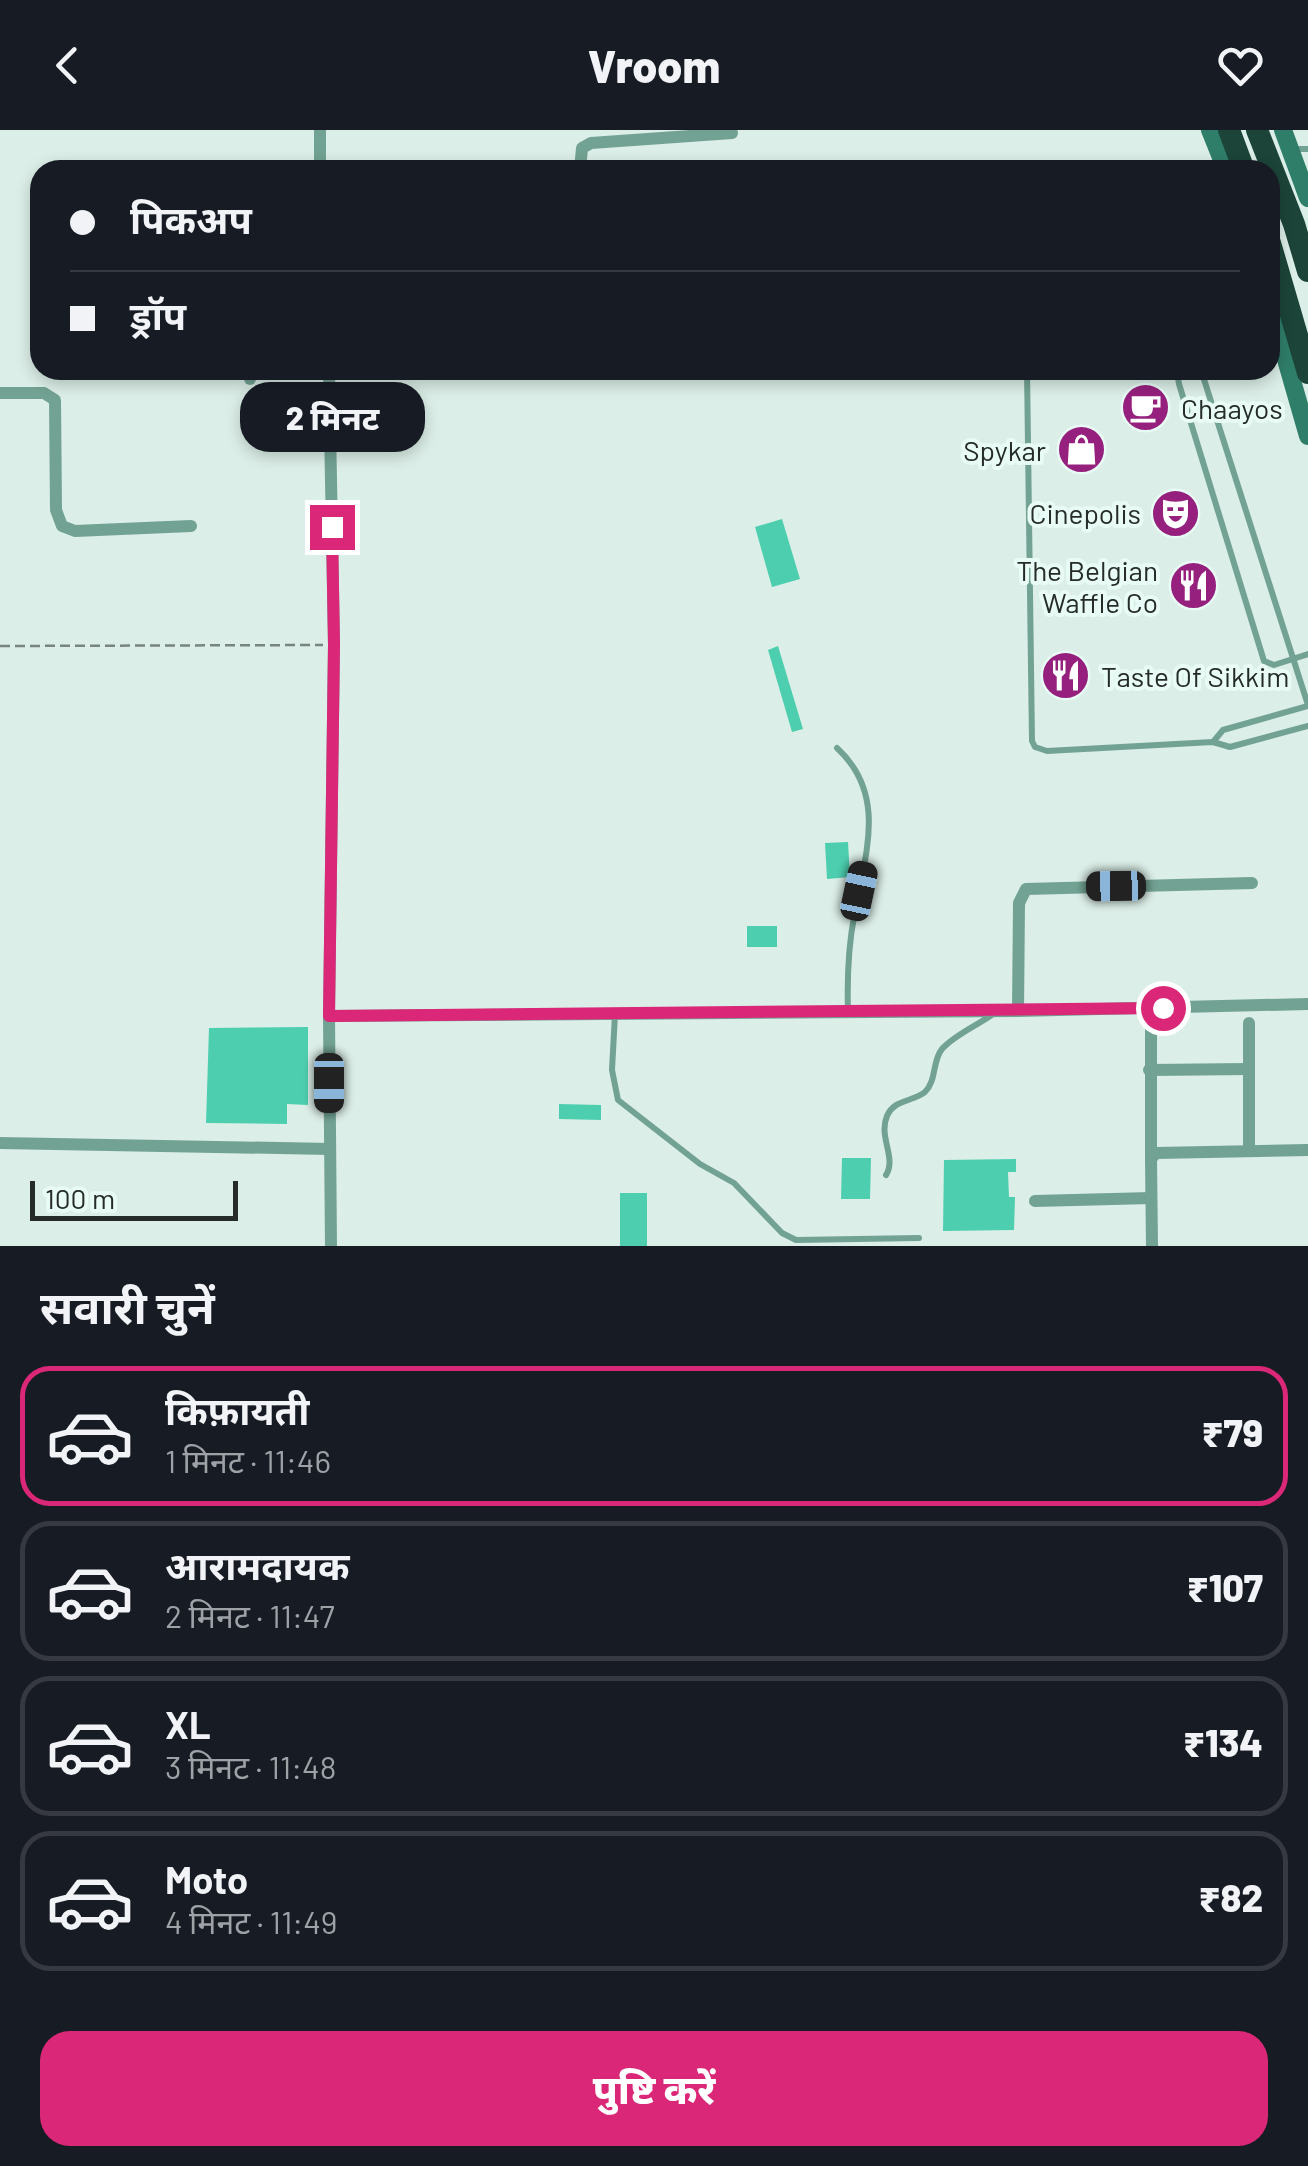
<!DOCTYPE html>
<html lang="hi">
<head>
<meta charset="utf-8">
<style>
  body { margin:0; font-family:Barlow,"Noto Sans Devanagari",sans-serif; background:#242831; color:#f1f3f6; height:100vh; display:flex; flex-direction:column; font-size:38px; white-space:nowrap }
  * { box-sizing:border-box; margin:0 }
  p { font-size:32px; color:#9ea1a6 }
  .icon { flex:none; width:55px; height:55px; fill:none; stroke:currentColor; stroke-width:2; stroke-linecap:round; stroke-linejoin:round }
  .map { position:relative; height:1116px; overflow:hidden }
  .drawer { display:flex; flex-direction:column; background:#171b24; flex:1 }
  .drawer>* { flex:none }
  .banner { position:absolute; left:30px; top:30px; width:1250px; height:220px; border-radius:30px; box-shadow:0 5px 15px #0003; display:grid; align-content:center; height:220px; padding:0 40px; background:#171b24 }
  .scale { position:absolute; left:30px; bottom:25px; width:208px; box-sizing:border-box; padding-left:10px; border:5px solid #242b28; border-top:0; font-size:28px; line-height:35px; white-space:nowrap; color:#242b28; -webkit-text-stroke:8px #e8fbf5; paint-order:stroke }
  .end { position:absolute; width:45px; height:45px; margin:-22px; border:12px solid #db2777; background:#fff; box-shadow:0 0 0 5px #fff }
  .from { border-radius:50% }
  .bubble { position:absolute; height:70px; border-radius:30px; background:#171b24; box-shadow:0 5px 15px #0003; font-size:32px; font-weight:800; line-height:70px; text-align:center }
  .car { position:absolute; width:30px; height:60px; margin:-30px -15px; border-radius:12px; box-shadow:0 0 8px 2px #0007; background:linear-gradient(#222 24%,#8ab4d8 0 40%,#222 0 76%,#8ab4d8 0 86%,#222 0) }
  .banner b { display:flex; align-items:center; gap:35px; height:95px; font-size:38px }
  .banner b+b { border-top:2px solid #363941 }
  .banner i { width:25px; height:25px; background:#f1f3f6 }
  ul { padding:0; list-style:none }
  li { display:flex; align-items:center; gap:30px; height:140px; margin:0 20px 15px; padding:0 20px; border:5px solid #363941; border-radius:30px }
  li div { flex:1 }
  li b { display:block; font-size:38px }
  li em { font-style:normal; font-weight:800 }
  li.selected { border-color:#db2777 }
  li>.icon { width:90px; height:90px; stroke-width:1.5 }
  h2 { padding:0 40px; font-size:45px; line-height:120px }
  .button { display:flex; gap:20px; margin-top:auto; padding:20px 40px }
  .button a { flex:1; height:115px; border-radius:30px; background:#db2777; color:#fff; font-size:40px; font-weight:800; line-height:115px; text-align:center }
  header { display:flex; justify-content:space-between; align-items:center; height:130px; padding:0 40px; background:#171b24; font-size:45px; font-weight:800 }
  .map>svg:first-child { display:block }
  .building { fill:#4dcfaf }
  .lines { fill:none; stroke-linecap:round; stroke-linejoin:round }
  .path { stroke:#788480; stroke-width:2.5; stroke-dasharray:10 5; stroke-linecap:butt }
  .lane { stroke:#72a293; stroke-width:6 }
  .street { stroke:#72a293; stroke-width:12 }
  .secondary { stroke:#2f7e6a; stroke-width:18 }
  .highway { stroke:#1c4439; stroke-width:22 }
  .route { stroke:#db2777; stroke-width:12 }
  .labels { text-anchor:middle; dominant-baseline:central; stroke-width:8; stroke-linejoin:round; paint-order:stroke }
  .poi-label { font-size:28px; fill:#242b28; stroke:#e8fbf5; text-anchor:end }
</style>
</head>
<body>
<header><svg class="icon" aria-label="back" viewBox="0 0 24 24"><path d="M15 5l-7 7 7 7"/></svg>Vroom<svg class="icon" aria-label="heart" viewBox="0 0 24 24"><path d="M12 20l-8-8c-3-5 5-10 8-4 3-6 11-1 8 4z"/></svg></header>
<div class="map">
<svg width="1308" height="1116" viewBox="0 0 1308 1116">
  <rect width="100%" height="100%" fill="#dbeee7"/>
  <g class="building">
    <polygon points="782,389 800,449 772,457 755,397"/>
    <polygon points="778,516 803,599 792,602 768,520"/>
    <polygon points="848,712 850,747 827,749 825,713"/>
    <rect x="747" y="796" width="30" height="21"/>
    <polygon points="308,897 308,975 287,974 287,994 206,993 209,898"/>
    <polygon points="559,974 601,975 601,990 559,989"/>
    <polygon points="842,1028 871,1028 870,1069 841,1069"/>
    <polygon points="1016,1029 1016,1042 1008,1042 1009,1067 1015,1067 1014,1100 943,1101 944,1030"/>
    <rect x="620" y="1063" width="27" height="53"/>
  </g>
  <g class="lines">
    <polyline class="path" points="0,516 323,515"/>
    <g class="lane">
      <polyline points="1293,19 1308,19"/>
      <polyline points="1027,240 1032,611 1035,617 1047,621 1213,612 1230,617 1308,596"/>
      <polyline points="1183,240 1178,248 1179,254 1264,531 1274,535 1308,524"/>
      <polyline points="1201,240 1308,575"/>
      <polyline points="1213,612 1223,600 1308,576"/>
      <path d="M 837,618 C 889,666 864,727 854,787 C 848,819 847,849 848,881"/>
      <polyline points="615,884 612,940 618,970 700,1034 734,1053 782,1103 796,1110 919,1108"/>
      <path d="M 886,1045 C 897,1028 878,1007 887,986 C 894,969 913,972 925,962 C 937,950 932,931 942,919 C 954,905 978,895 993,884"/>
    </g>
    <g class="street">
      <polyline points="320,40 320,0"/>
      <polyline points="580,40 582,18 591,13 732,3"/>
      <polyline points="250,240 250,249"/>
      <polyline points="329,240 334,515 329,886 331,1116"/>
      <polyline points="0,263 44,263 55,270 56,380 62,396 75,401 191,396"/>
      <polyline points="1018,881 1019,773 1026,759 1252,753"/>
      <polyline points="329,886 1018,881 1308,874"/>
      <polyline points="1149,940 1249,939"/>
      <polyline points="0,1013 330,1019"/>
      <polyline points="1249,1021 1249,893"/>
      <polyline points="1151,1029 1151,901"/>
      <polyline points="1035,1071 1151,1068"/>
      <polyline points="1152,1116 1151,1029 1156,1023 1308,1020"/>
    </g>
    <g class="secondary">
      <polyline points="1210,0 1226,40"/>
      <polyline points="1283,0 1308,68"/>
      <polyline points="1270,174 1308,306"/>
    </g>
    <g class="highway">
      <polyline points="1229,0 1244,40"/>
      <polyline points="1257,0 1294,94 1308,141"/>
      <polyline points="1270,113 1308,243"/>
    </g>
  </g>
  <g class="lines">
    <polyline class="route" points="332,397 334,515 329,886 1163,878"/>
  </g>
  <defs>
    <symbol id="cafe-disc" viewBox="-11 -11 22 22"><circle r="9.5" fill="#95207d" stroke="#e8fbf5"/><path d="M-5.5-4.5H6V0H3Q3 3.5 0 3.5H-2.5Q-5.5 3.5-5.5 0ZM3-3.2v2h1.7v-2ZM-6 4.5H4V6H-6Z" fill="#fff"/></symbol>
    <symbol id="shop-disc" viewBox="-11 -11 22 22"><circle r="9.5" fill="#95207d" stroke="#e8fbf5"/><path d="M-5-2.5h2.3a2.7 3.5 0 0 1 5.4 0H5L5.5 6h-11ZM-1.5-2.5h3a1.5 2.3 0 0 0-3 0Z" fill="#fff"/></symbol>
    <symbol id="theatre-disc" viewBox="-11 -11 22 22"><circle r="9.5" fill="#95207d" stroke="#e8fbf5"/><path d="M-5-5.5Q0-4 5-5.5V0Q5 5 0 6Q-5 5-5 0ZM-3.3-2.5H-1v1.5H-3.3ZM1-2.5H3.3v1.5H1ZM-2.8 1Q0 5.5 2.8 1Z" fill="#fff"/></symbol>
    <symbol id="restaurant-disc" viewBox="-11 -11 22 22"><circle r="9.5" fill="#95207d" stroke="#e8fbf5"/><path d="M-5-6h1v4h1v-4h1v4h1v-4h1v5L-1.5 .5V6h-2V.5L-5-1ZM5-6V6H3V1.5H1.5Q1.5-4 5-6Z" fill="#fff"/></symbol>
  </defs>
  <g fill-rule="evenodd">
    <use href="#cafe-disc" x="1118" y="250" width="55" height="55"/>
    <use href="#shop-disc" x="1054" y="292" width="55" height="55"/>
    <use href="#theatre-disc" x="1148" y="356" width="55" height="55"/>
    <use href="#restaurant-disc" x="1166" y="428" width="55" height="55"/>
    <use href="#restaurant-disc" x="1038" y="518" width="55" height="55"/>
  </g>
  <g class="labels">
    <g class="poi-label">
      <text x="1181" y="278" text-anchor="start">Chaayos</text>
      <text x="1046" y="320">Spykar</text>
      <text x="1141" y="383">Cinepolis</text>
      <text x="1158" y="440">The Belgian<tspan x="1158" dy="32">Waffle Co</tspan></text>
      <text x="1101" y="546" text-anchor="start">Taste Of Sikkim</text>
    </g>
  </g>
</svg>
<div class="scale">100 m</div>
<i class="end from" style="left:1163px;top:878px"></i>
<i class="end" style="left:332px;top:397px"></i>
<div class="bubble" style="left:240px;top:252px;width:185px">2 मिनट</div>
<i class="car" style="left:1116px;top:756px;rotate:269deg"></i>
<i class="car" style="left:859px;top:761px;rotate:12deg"></i>
<i class="car" style="left:329px;top:953px;rotate:180deg"></i>
<div class="banner">
<b><i class="from"></i>पिकअप</b>
<b><i></i>ड्रॉप</b>
</div>
</div>
<section class="drawer">
<h2>सवारी चुनें</h2>
<ul>
<li class="selected"><svg class="icon" aria-label="car" viewBox="0 0 24 24"><path d="M5 17H2v-5l4-1 3-4h7l3 4 3 1v5h-3M9 17h6M6 11h13"/><circle cx="7" cy="17" r="2"/><circle cx="17" cy="17" r="2"/></svg><div><b>किफ़ायती</b><p>1 मिनट · 11:46</p></div><em>₹79</em></li>
<li><svg class="icon" aria-label="car" viewBox="0 0 24 24"><path d="M5 17H2v-5l4-1 3-4h7l3 4 3 1v5h-3M9 17h6M6 11h13"/><circle cx="7" cy="17" r="2"/><circle cx="17" cy="17" r="2"/></svg><div><b>आरामदायक</b><p>2 मिनट · 11:47</p></div><em>₹107</em></li>
<li><svg class="icon" aria-label="car" viewBox="0 0 24 24"><path d="M5 17H2v-5l4-1 3-4h7l3 4 3 1v5h-3M9 17h6M6 11h13"/><circle cx="7" cy="17" r="2"/><circle cx="17" cy="17" r="2"/></svg><div><b>XL</b><p>3 मिनट · 11:48</p></div><em>₹134</em></li>
<li><svg class="icon" aria-label="car" viewBox="0 0 24 24"><path d="M5 17H2v-5l4-1 3-4h7l3 4 3 1v5h-3M9 17h6M6 11h13"/><circle cx="7" cy="17" r="2"/><circle cx="17" cy="17" r="2"/></svg><div><b>Moto</b><p>4 मिनट · 11:49</p></div><em>₹82</em></li>
</ul>
<div class="button"><a>पुष्टि करें</a></div>
</section>
</body>
</html>
